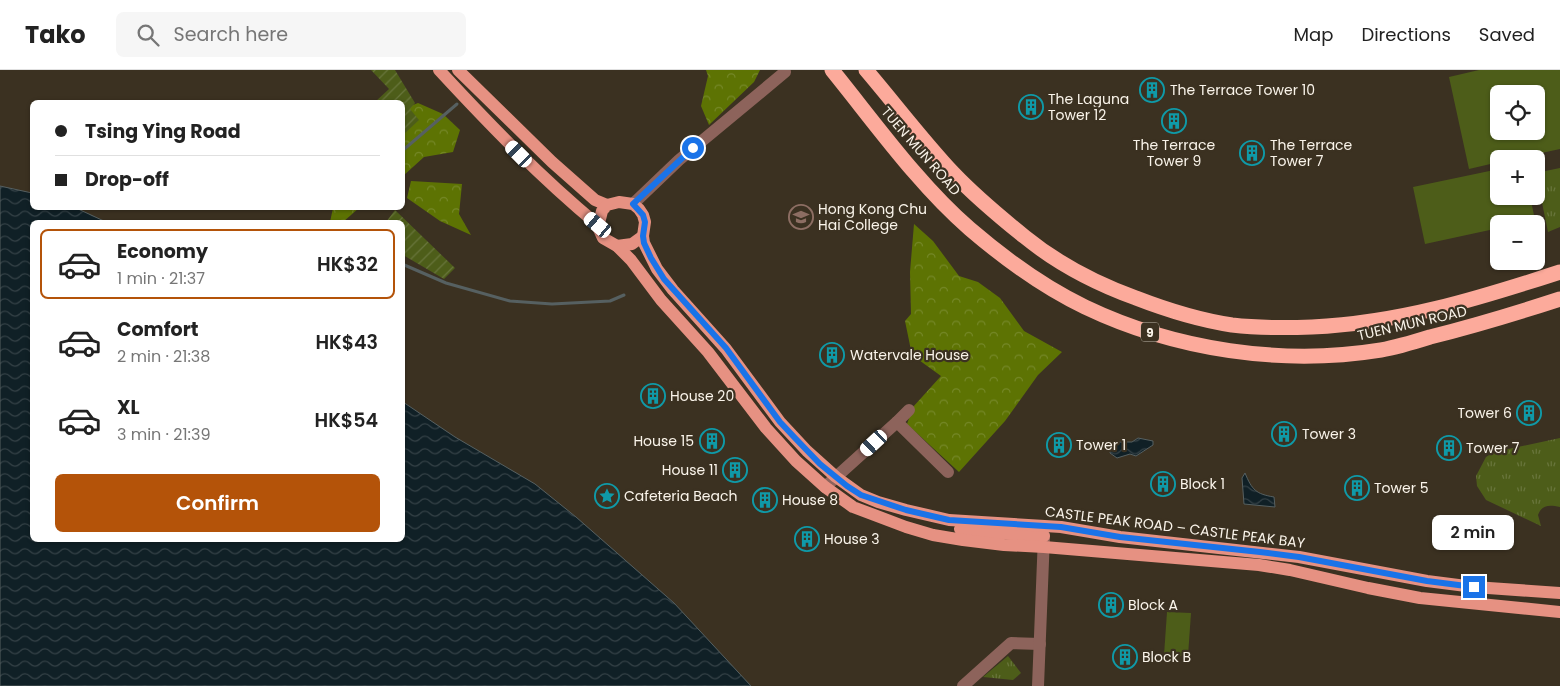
<!DOCTYPE html>
<html lang="en">
<head>
<meta charset="utf-8">
<style>
  body { margin:0; font-family:Poppins,sans-serif; background:#f6f6f6; color:#222; height:100vh; display:flex; flex-direction:column; font-size:19px; white-space:nowrap }
  * { box-sizing:border-box; margin:0 }
  p { font-size:16px; color:#767676 }
  .icon { flex:none; width:28px; height:28px; fill:none; stroke:currentColor; stroke-width:2; stroke-linecap:round; stroke-linejoin:round }
  .map { position:relative; flex:1; overflow:hidden }
  .panel { position:absolute; left:30px; top:150px; width:375px; height:322px; display:flex; flex-direction:column; background:#fff; border-radius:8px; box-shadow:0 1px 4px #0004 }
  .panel>* { flex:none }
  .hud { position:absolute; left:30px; top:30px; width:375px; height:110px; border-radius:8px; box-shadow:0 1px 4px #0004; display:grid; align-content:center; height:110px; padding:0 25px; background:#fff }
  .buttons { position:absolute; left:1490px; top:15px; display:grid; gap:10px }
  .buttons a { display:grid; place-items:center; width:55px; height:55px; border-radius:8px; background:#fff; box-shadow:0 1px 4px #0004; font-size:25px }
  .end { position:absolute; width:22px; height:22px; margin:-11px; border:6px solid #1a73e8; background:#fff; box-shadow:0 0 0 2px #fff }
  .from { border-radius:50% }
  .bubble { position:absolute; height:35px; border-radius:8px; background:#fff; box-shadow:0 1px 4px #0004; font-size:16px; font-weight:600; line-height:35px; text-align:center }
  .car { position:absolute; width:15px; height:30px; margin:-15px -8px; border-radius:6px; box-shadow:0 0 4px 1px #0007; background:linear-gradient(#fff 24%,#345 0 40%,#fff 0 76%,#345 0 86%,#fff 0) }
  .hud b { display:flex; align-items:center; gap:18px; height:48px; font-size:19px }
  .hud b+b { border-top:1px solid #e0e0e0 }
  .hud i { width:12px; height:12px; background:#222 }
  ul { padding:9px 0 0; list-style:none }
  li { display:flex; align-items:center; gap:15px; height:70px; margin:0 10px 8px; padding:0 15px; border:2px solid transparent; border-radius:8px }
  li div { flex:1 }
  li b { display:block; font-size:19px }
  li em { font-style:normal; font-weight:600 }
  li.on { border-color:#b45309 }
  li>.icon { width:45px; height:45px; stroke-width:1.5 }
  .cta { display:flex; gap:10px; margin-top:auto; padding:10px 25px }
  .cta a { flex:1; height:58px; border-radius:8px; background:#b45309; color:#fff; font-size:20px; font-weight:600; line-height:58px; text-align:center }
  header { display:flex; align-items:center; gap:30px; box-sizing:border-box; height:70px; padding:0 25px; background:#fff; border-bottom:1px solid #e0e0e0 }
  header strong { font-size:24px }
  nav { display:flex; gap:28px; margin-inline-start:auto; font-size:18px }
  .search { width:350px; height:45px; background:#f6f6f6; display:flex; align-items:center; gap:12px; box-sizing:border-box; padding:0 18px; border-radius:8px; color:#767676; font-size:19px }
  .map>svg:first-child { display:block }
  .grass { fill:url(#grass-tufts) }
  .forest { fill:url(#forest-crowns) }
  .garden { fill:url(#garden-furrows) }
  .pitch { fill:#4d5d19; fill-rule:evenodd }
  .water { fill:url(#water-waves); stroke:#566061 }
  .lines { fill:none; stroke-linecap:round; stroke-linejoin:round }
  .stream { stroke:#566061; stroke-width:3 }
  .street { stroke:#8d635b; stroke-width:12 }
  .primary { stroke:#e69182; stroke-width:12 }
  .highway { stroke:#fcaa9b; stroke-width:15 }
  .route { stroke:#1a73e8; stroke-width:6 }
  .labels { text-anchor:middle; dominant-baseline:central; stroke-width:4.5; stroke-linejoin:round; paint-order:stroke }
  .shield { fill:#3b3121; stroke:#c1baae; stroke-width:1 }
  .shield-label { font-size:12px; font-weight:bold; fill:#faf4ea }
  .poi-label { font-size:14px; fill:#faf4ea; stroke:#3b3121; text-anchor:start }
  .street-label { font-size:14px; fill:#faf4ea; stroke:#3b3121 }
</style>
</head>
<body>
<header>
<strong>Tako</strong>
<div class="search"><svg class="icon" aria-label="search" viewBox="0 0 24 24"><circle cx="10" cy="10" r="6"/><path d="M15 15l6 6"/></svg>Search here</div>
<nav><a>Map</a><a>Directions</a><a>Saved</a></nav>
</header>
<div class="map">
<svg width="1560" height="616" viewBox="0 0 1560 616">
  <defs>
    <pattern id="grass-tufts" width="24" height="20" patternUnits="userSpaceOnUse" patternTransform="scale(1.25)"><rect width="24" height="20" fill="#4d5d19"/><path d="M3 7l-1-3M5 7V3M7 7l1-3M15 17l-1-3M17 17v-4M19 17l1-3" fill="none" stroke="#68753b"/></pattern>
    <pattern id="forest-crowns" width="20" height="18" patternUnits="userSpaceOnUse" patternTransform="scale(1.25)"><rect width="20" height="18" fill="#5d7303"/><path d="M2 6a3 3 0 1 1 6 0M12 15a3 3 0 1 1 6 0" fill="none" stroke="#758828"/></pattern>
    <pattern id="garden-furrows" width="10" height="10" patternUnits="userSpaceOnUse" patternTransform="scale(1.25)"><rect width="10" height="10" fill="#4d5d19"/><path d="M-1 1l2-2M0 10L10 0M9 11l2-2" fill="none" stroke="#68753b"/></pattern>
    <pattern id="water-waves" width="16" height="10" patternUnits="userSpaceOnUse" patternTransform="scale(1.25)"><rect width="16" height="10" fill="#102026"/><path d="M0 5q4-4 8 0t8 0" fill="none" stroke="#344146"/></pattern>
  </defs>
  <rect width="100%" height="100%" fill="#3b3121"/>
  <g class="grass">
    <polygon points="1560,98 1560,157 1548,162 1536,103"/>
    <path d="M 1560,368 L 1560,437 C 1550,435 1542,434 1538,445 L 1541,456 L 1486,430 L 1477,416 L 1476,406 L 1486,387 L 1494,382 Z"/>
    <polygon points="1008,586 1021,603 1013,610 983,607"/>
  </g>
  <g class="forest">
    <polygon points="706,0 760,0 754,12 709,55 701,36 708,6"/>
    <polygon points="418,33 443,44 460,60 453,82 424,87 403,106 403,39"/>
    <polygon points="411,111 462,114 459,144 471,165 440,151 407,128"/>
    <polygon points="333,138 359,138 343,152 330,152"/>
    <polygon points="914,154 933,171 959,206 978,212 1000,228 1024,261 1062,282 1038,305 1005,351 959,402 907,354 913,337 941,306 912,285 905,251 911,244 910,202"/>
  </g>
  <g class="garden">
    <polygon points="371,0 395,0 415,33 410,39 419,50 403,65 402,32 375,32 389,19"/>
    <polygon points="395,140 455,198 444,209 403,185 402,152 386,152"/>
  </g>
  <g class="pitch">
    <path d="M 1479,0 L 1560,0 L 1560,79 L 1514,89 L 1499,89 L 1499,92 L 1469,99 L 1449,7 ZM 1499,24 L 1536,24 L 1536,61 L 1499,61 Z"/>
    <polygon points="1499,99 1499,126 1530,126 1535,150 1517,154 1499,154 1499,158 1425,174 1413,117"/>
    <polygon points="1167,542 1191,543 1188,586 1164,585"/>
  </g>
  <g class="water">
    <polygon points="0,116 32,123 32,138 76,138 106,152 32,152 32,470 402,470 403,332 455,367 535,414 576,447 674,533 751,616 0,616"/>
    <polygon points="1138,368 1153,371 1153,375 1136,386 1130,384 1117,388 1110,383 1110,377 1114,372 1132,372"/>
    <path d="M 1245,403 C 1252,420 1256,424 1274,427 L 1275,437 L 1244,434 L 1242,408 Z"/>
  </g>
  <g class="lines">
    <g class="stream">
      <polyline points="402,81 457,34"/>
      <polyline points="402,194 446,213 510,231 552,234 610,231 624,225"/>
    </g>
    <g class="street">
      <polyline points="633,134 679,90 785,2"/>
      <polyline points="897,352 909,340"/>
      <polyline points="825,417 897,352 948,402"/>
      <polyline points="963,616 1011,573 1040,574"/>
      <polyline points="1038,616 1044,466"/>
    </g>
    <g class="primary">
      <path d="M 439,0 C 489,54 540,107 598,155"/>
      <polyline points="458,0 552,92 595,130 607,135"/>
      <polyline points="617,176 632,174 643,166"/>
      <polyline points="960,459 979,462 1044,466"/>
      <polyline points="1560,523 1474,517 1427,511 1299,487 1120,467 1061,457 949,450 906,440 878,432 861,425 836,407 807,381 780,352 726,279 673,220 657,199 644,173 643,166 645,152 643,145 639,139 633,134 619,132 607,135 602,141 598,157 603,168 617,176 631,190 661,230 708,282 766,358 796,391 825,417 853,437 906,457 933,465 963,470 1004,475 1044,477 1259,495 1290,500 1368,518 1420,528 1560,542"/>
    </g>
    <g class="highway">
      <path d="M 832,0 C 875,53 919,115 970,159 C 1005,189 1043,217 1085,237 C 1175,280 1282,296 1381,280 C 1398,277 1414,272 1430,267 C 1474,256 1517,243 1560,229"/>
      <path d="M 866,0 C 895,34 923,71 953,103 C 975,126 1000,147 1025,167 C 1057,193 1097,214 1136,228 C 1167,240 1199,250 1232,255 C 1258,258 1285,258 1312,257 C 1399,253 1477,229 1560,202"/>
    </g>
  </g>
  <g class="lines">
    <polyline class="route" points="693,78 633,134 643,145 645,152 643,166 644,173 651,188 664,209 726,278 780,352 795,368 820,394 847,416 861,425 906,440 949,450 1061,457 1120,467 1260,482 1299,487 1427,511 1474,517"/>
  </g>
  <defs>
    <symbol id="building-ring" viewBox="-11 -11 22 22"><circle r="9.5" fill="#3b3121" stroke="#0f9aa8" stroke-width="1.5"/><path d="M-4-6H4V6H1V3H-1V6H-4ZM-2.5-4.3h1.7v1.8h-1.7ZM.8-4.3h1.7v1.8H.8ZM-2.5-1h1.7V.8h-1.7ZM.8-1h1.7V.8H.8Z" fill="#0f9aa8"/></symbol>
    <symbol id="university-ring" viewBox="-11 -11 22 22"><circle r="9.5" fill="#3b3121" stroke="#8d6e63" stroke-width="1.5"/><path d="M0-5L7-2L0 1L-7-2ZM-4 1L0 2.5L4 1V4Q0 6-4 4Z" fill="#8d6e63"/></symbol>
    <symbol id="sight-ring" viewBox="-11 -11 22 22"><circle r="9.5" fill="#3b3121" stroke="#0f9aa8" stroke-width="1.5"/><path d="M0-6L1.8-2.2L6-1.7L2.9 1.2L3.7 5.4L0 3.3L-3.7 5.4L-2.9 1.2L-6-1.7L-1.8-2.2Z" fill="#0f9aa8"/></symbol>
  </defs>
  <g fill-rule="evenodd">
    <use href="#building-ring" x="1138" y="6" width="28" height="28"/>
    <use href="#building-ring" x="1017" y="23" width="28" height="28"/>
    <use href="#building-ring" x="1160" y="37" width="28" height="28"/>
    <use href="#building-ring" x="1238" y="69" width="28" height="28"/>
    <use href="#university-ring" x="787" y="133" width="28" height="28"/>
    <use href="#building-ring" x="818" y="271" width="28" height="28"/>
    <use href="#building-ring" x="639" y="312" width="28" height="28"/>
    <use href="#building-ring" x="1515" y="329" width="28" height="28"/>
    <use href="#building-ring" x="1270" y="350" width="28" height="28"/>
    <use href="#building-ring" x="698" y="357" width="28" height="28"/>
    <use href="#building-ring" x="1045" y="361" width="28" height="28"/>
    <use href="#building-ring" x="1435" y="364" width="28" height="28"/>
    <use href="#building-ring" x="721" y="386" width="28" height="28"/>
    <use href="#building-ring" x="1149" y="400" width="28" height="28"/>
    <use href="#building-ring" x="1343" y="404" width="28" height="28"/>
    <use href="#sight-ring" x="593" y="412" width="28" height="28"/>
    <use href="#building-ring" x="751" y="416" width="28" height="28"/>
    <use href="#building-ring" x="793" y="455" width="28" height="28"/>
    <use href="#building-ring" x="1097" y="521" width="28" height="28"/>
    <use href="#building-ring" x="1111" y="573" width="28" height="28"/>
  </g>
  <g class="labels">
    <rect class="shield" x="1141" y="252.5" width="18" height="19" rx="4"/>
    <g class="shield-label">
      <text x="1150" y="262">9</text>
    </g>
    <g class="poi-label">
      <text x="1170" y="20">The Terrace Tower 10</text>
      <text x="1048" y="29">The Laguna<tspan x="1048" dy="16">Tower 12</tspan></text>
      <text x="1174" y="75" text-anchor="middle">The Terrace<tspan x="1174" dy="16">Tower 9</tspan></text>
      <text x="1270" y="75">The Terrace<tspan x="1270" dy="16">Tower 7</tspan></text>
      <text x="818" y="139">Hong Kong Chu<tspan x="818" dy="16">Hai College</tspan></text>
      <text x="850" y="285">Watervale House</text>
      <text x="670" y="326">House 20</text>
      <text x="1512" y="343" text-anchor="end">Tower 6</text>
      <text x="1302" y="364">Tower 3</text>
      <text x="694" y="371" text-anchor="end">House 15</text>
      <text x="1076" y="375">Tower 1</text>
      <text x="1466" y="378">Tower 7</text>
      <text x="718" y="400" text-anchor="end">House 11</text>
      <text x="1180" y="414">Block 1</text>
      <text x="1374" y="418">Tower 5</text>
      <text x="624" y="426">Cafeteria Beach</text>
      <text x="782" y="430">House 8</text>
      <text x="824" y="469">House 3</text>
      <text x="1128" y="535">Block A</text>
      <text x="1142" y="587">Block B</text>
    </g>
    <g class="street-label">
      <text transform="translate(921 81) rotate(49)">TUEN MUN ROAD</text>
      <text transform="translate(1412 253) rotate(-13)">TUEN MUN ROAD</text>
      <text transform="translate(1175 457) rotate(7)">CASTLE PEAK ROAD – CASTLE PEAK BAY</text>
    </g>
  </g>
</svg>
<div class="buttons">
<a><svg class="icon" aria-label="locate" viewBox="0 0 24 24"><circle cx="12" cy="12" r="6"/><path d="M12 2v4M12 18v4M2 12h4M18 12h4"/></svg></a>
<a>+</a>
<a>−</a>
</div>
<i class="end from" style="left:693px;top:78px"></i>
<i class="end" style="left:1474px;top:517px"></i>
<div class="bubble" style="left:1432px;top:445px;width:82px">2 min</div>
<i class="car" style="left:519px;top:84px;rotate:315deg"></i>
<i class="car" style="left:598px;top:155px;rotate:310deg"></i>
<i class="car" style="left:874px;top:373px;rotate:227deg"></i>
<div class="hud">
<b><i class="from"></i>Tsing Ying Road</b>
<b><i></i>Drop-off</b>
</div>
<section class="panel">
<ul>
<li class="on"><svg class="icon" aria-label="car" viewBox="0 0 24 24"><path d="M5 17H2v-5l4-1 3-4h7l3 4 3 1v5h-3M9 17h6M6 11h13"/><circle cx="7" cy="17" r="2"/><circle cx="17" cy="17" r="2"/></svg><div><b>Economy</b><p>1 min · 21:37</p></div><em>HK$32</em></li>
<li><svg class="icon" aria-label="car" viewBox="0 0 24 24"><path d="M5 17H2v-5l4-1 3-4h7l3 4 3 1v5h-3M9 17h6M6 11h13"/><circle cx="7" cy="17" r="2"/><circle cx="17" cy="17" r="2"/></svg><div><b>Comfort</b><p>2 min · 21:38</p></div><em>HK$43</em></li>
<li><svg class="icon" aria-label="car" viewBox="0 0 24 24"><path d="M5 17H2v-5l4-1 3-4h7l3 4 3 1v5h-3M9 17h6M6 11h13"/><circle cx="7" cy="17" r="2"/><circle cx="17" cy="17" r="2"/></svg><div><b>XL</b><p>3 min · 21:39</p></div><em>HK$54</em></li>
</ul>
<div class="cta"><a>Confirm</a></div>
</section>
</div>
</body>
</html>
